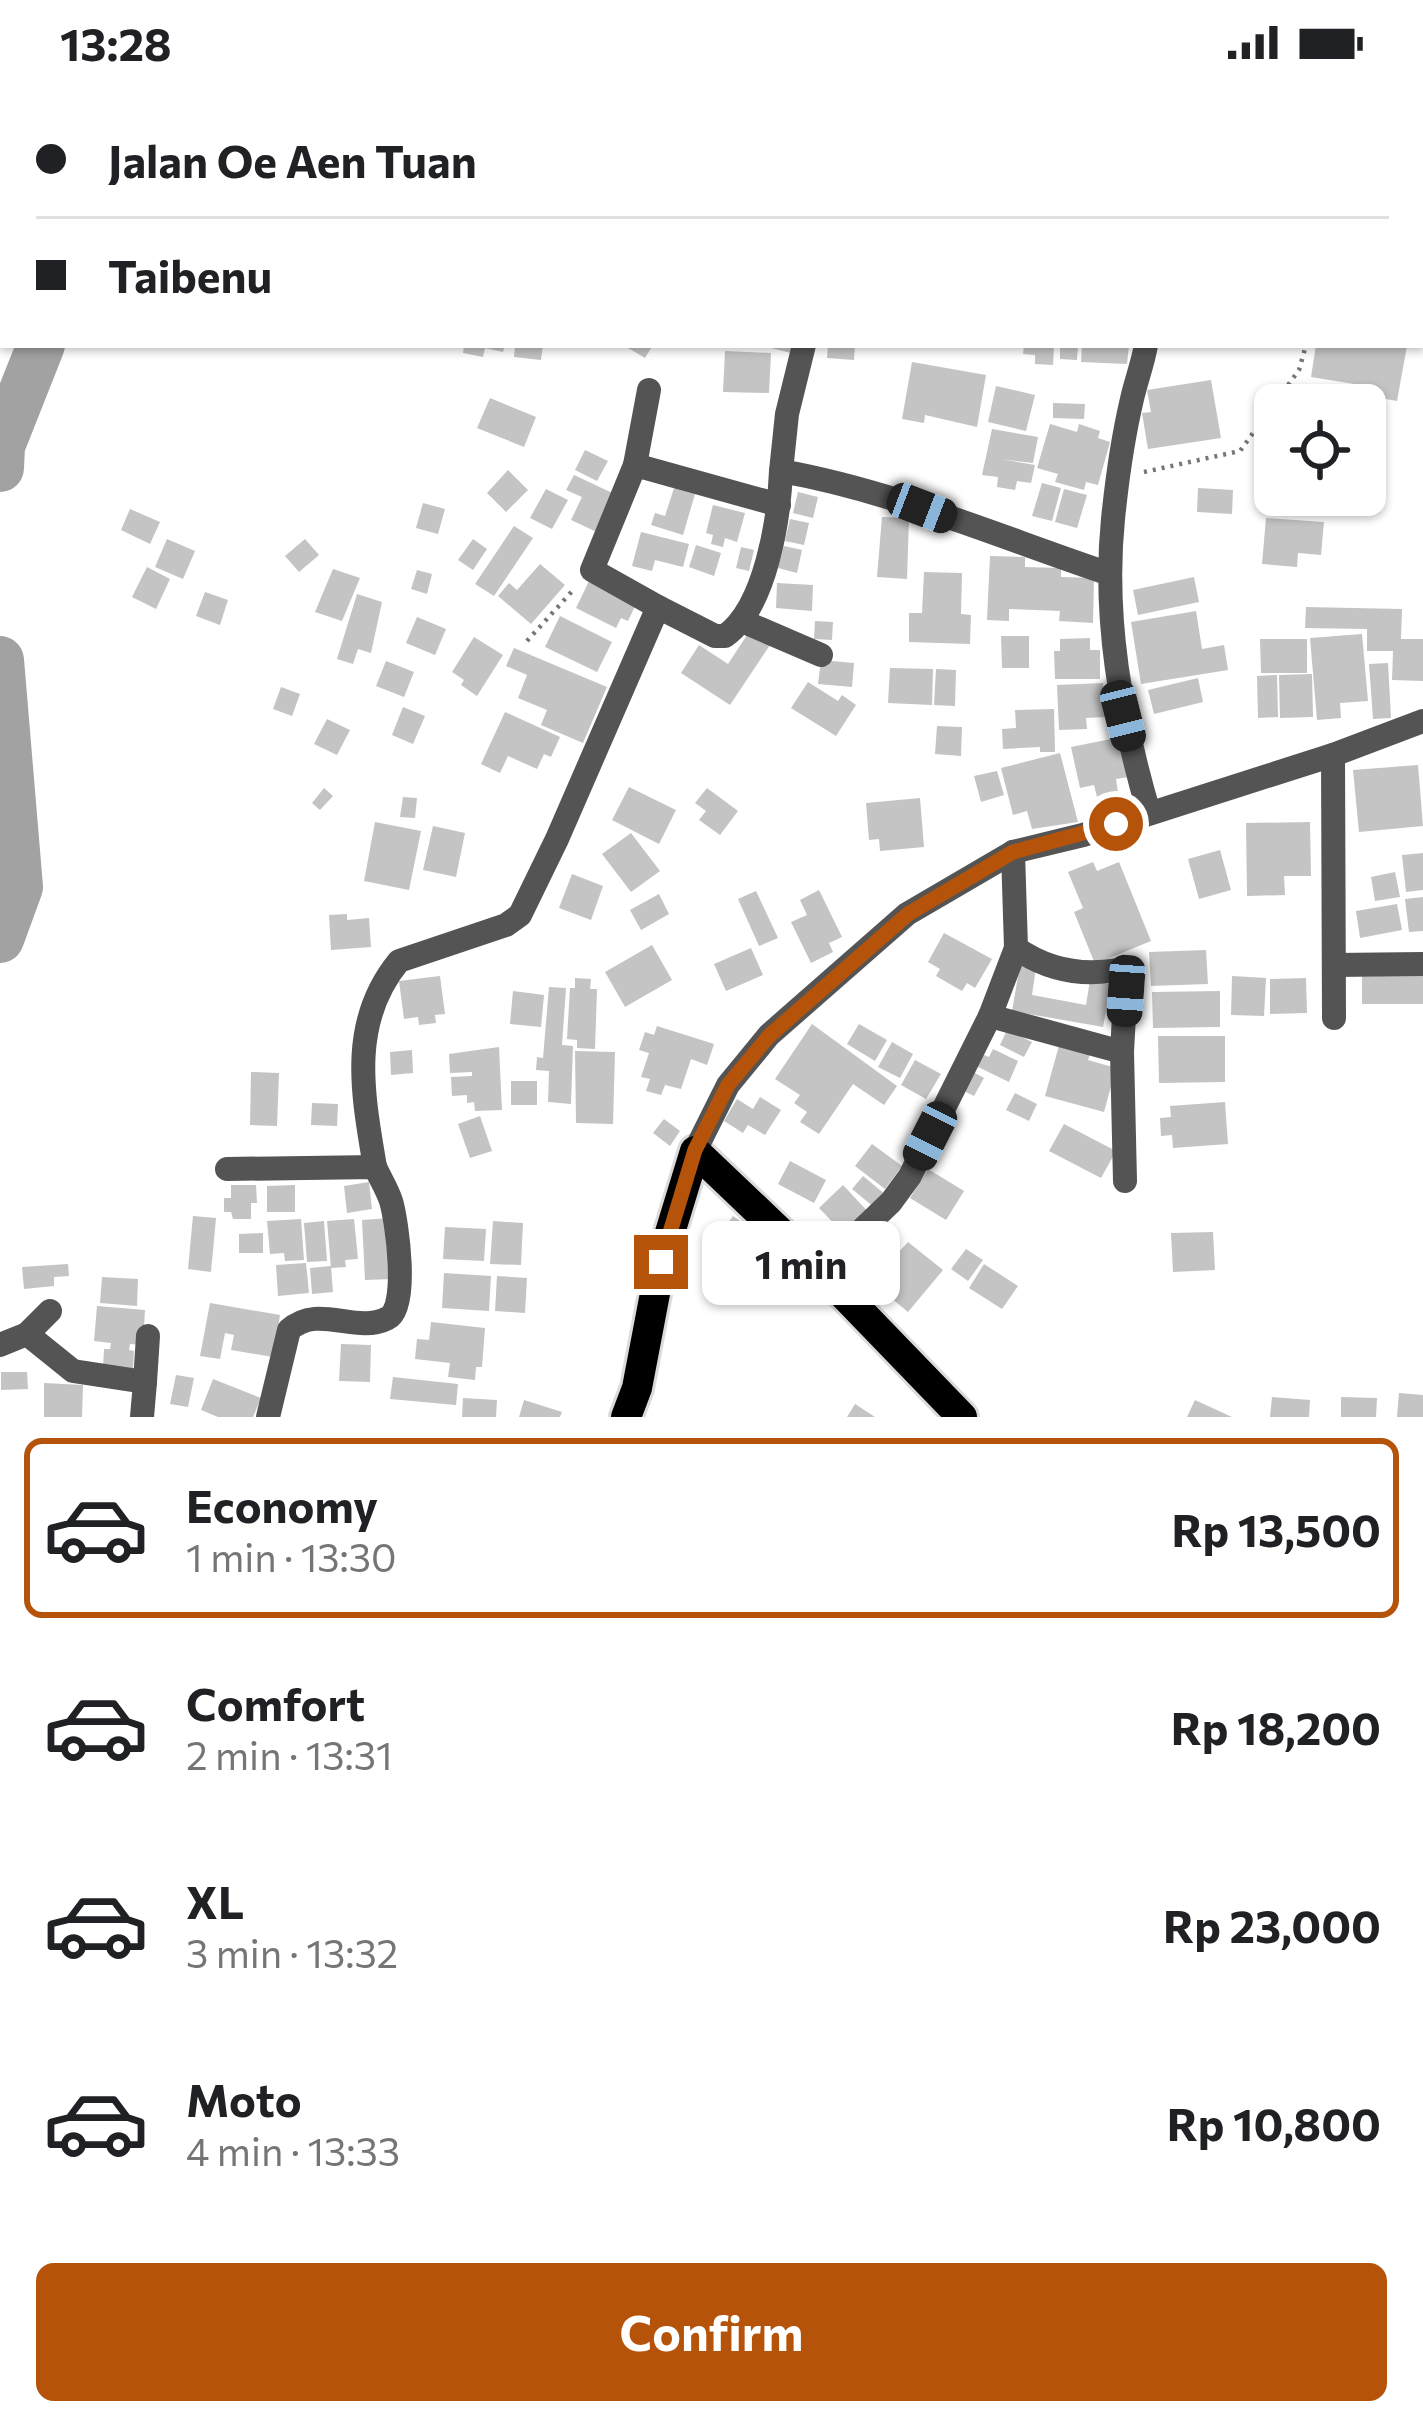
<!DOCTYPE html>
<html lang="en">
<head>
<meta charset="utf-8">
<style>
  body { margin:0; font-family:Commissioner,sans-serif; background:#f2f2f2; color:#202124; height:100vh; display:flex; flex-direction:column; font-size:45px; white-space:nowrap }
  * { box-sizing:border-box; margin:0 }
  p { font-size:39px; color:#757577 }
  .icon { flex:none; width:66px; height:66px; fill:none; stroke:currentColor; stroke-width:2; stroke-linecap:round; stroke-linejoin:round }
  .map { position:relative; height:1333px; overflow:hidden }
  .side { display:flex; flex-direction:column; background:#fff; flex:1 }
  .side>* { flex:none }
  .guide { position:absolute; left:0px; top:0px; width:1425px; height:264px; box-shadow:0 3px 9px #0004; display:grid; align-content:center; height:264px; padding:0 36px; background:#fff }
  .tools { position:absolute; left:1254px; top:300px; display:grid; gap:24px }
  .tools a { display:grid; place-items:center; width:132px; height:132px; border-radius:18px; background:#fff; box-shadow:0 3px 9px #0004; font-size:60px }
  .end { position:absolute; width:54px; height:54px; margin:-27px; border:15px solid #b45309; background:#fff; box-shadow:0 0 0 6px #fff }
  .from { border-radius:50% }
  .bubble { position:absolute; height:84px; border-radius:18px; background:#fff; box-shadow:0 3px 9px #0004; font-size:39px; font-weight:700; line-height:84px; text-align:center }
  .car { position:absolute; width:36px; height:72px; margin:-36px -18px; border-radius:15px; box-shadow:0 0 9px 3px #0007; background:linear-gradient(#222 24%,#8ab4d8 0 40%,#222 0 76%,#8ab4d8 0 86%,#222 0) }
  .guide b { display:flex; align-items:center; gap:42px; height:114px; font-size:45px }
  .guide b+b { border-top:3px solid #e0e0e0 }
  .guide i { width:30px; height:30px; background:#202124 }
  ul { padding:21px 0 0; list-style:none }
  li { display:flex; align-items:center; gap:36px; height:180px; margin:0 24px 18px; padding:0 12px; border:6px solid transparent; border-radius:18px }
  li div { flex:1 }
  li b { display:block; font-size:45px }
  li em { font-style:normal; font-weight:700 }
  li.current { border-color:#b45309 }
  li>.icon { width:108px; height:108px; stroke-width:1.5 }
  .primary-button { display:flex; gap:24px; margin-top:auto; padding:24px 36px }
  .primary-button a { flex:1; height:138px; border-radius:18px; background:#b45309; color:#fff; font-size:48px; font-weight:700; line-height:138px; text-align:center }
  .status { display:flex; justify-content:space-between; align-items:center; height:84px; padding:0 60px; background:#fff; direction:ltr }
  .status svg { height:33px; fill:currentColor }
  .map>svg:first-child { display:block }
  .lines { fill:none; stroke-linecap:round; stroke-linejoin:round }
  .river { stroke:#a2a2a2; stroke-width:48 }
  .building { fill:#c4c4c4 }
  .primary-casing { stroke:#dbdbdb; stroke-width:36 }
  .path { stroke:#767676; stroke-width:4.5; stroke-dasharray:3 6; stroke-linecap:butt }
  .minor { stroke:#545454; stroke-width:24 }
  .tertiary { stroke:#545454; stroke-width:24 }
  .primary { stroke:#000; stroke-width:30 }
  .route { stroke:#b45309; stroke-width:15 }
</style>
</head>
<body>
<div class="status"><b>13:28</b><svg viewBox="0 0 49 12"><path d="M0 12V9h3v3zM5 12V6h3v6zM10 12V3h3v9zM15 12V0h3v12zM26 1h20v11H26zM47 4h2v5h-2z"/></svg></div>
<div class="map">
<svg width="1423" height="1333" viewBox="0 0 1423 1333">
  <rect width="100%" height="100%" fill="#fff"/>
  <g class="lines">
    <g class="river">
      <polyline points="309,3 310,0"/>
      <polyline points="0,384 1,362 41,261"/>
      <polyline points="0,576 19,803 0,855"/>
    </g>
  </g>
  <g class="building">
    <polygon points="464,261 505,261 503,268 485,264 483,273 463,269"/>
    <polygon points="515,261 543,261 541,276 514,273"/>
    <polygon points="623,261 653,261 645,274"/>
    <polygon points="759,261 792,261 791,269"/>
    <polygon points="828,261 855,261 854,276 827,274"/>
    <polygon points="1024,261 1054,261 1053,281 1035,280 1035,271 1023,270"/>
    <polygon points="1060,261 1078,261 1077,276 1060,275"/>
    <polygon points="1082,261 1129,261 1127,280 1081,278"/>
    <polygon points="1316,261 1407,262 1397,317 1353,309 1354,300 1311,293"/>
    <polygon points="725,267 771,269 769,309 723,308"/>
    <polygon points="912,278 986,291 977,343 925,331 924,339 902,335"/>
    <polygon points="1211,296 1221,354 1148,365 1142,329 1151,328 1147,306"/>
    <polygon points="996,302 1035,311 1026,347 988,338"/>
    <polygon points="490,314 536,333 524,363 477,344"/>
    <polygon points="1053,319 1085,320 1084,335 1053,334"/>
    <polygon points="1050,340 1077,348 1079,340 1100,347 1098,354 1110,358 1098,401 1086,398 1084,406 1055,398 1058,390 1037,384"/>
    <polygon points="992,345 1038,353 1033,379 1001,375 1035,381 1031,399 1017,397 1015,406 997,403 998,393 982,391"/>
    <polygon points="1264,349 1275,349 1275,395 1268,395"/>
    <polygon points="585,366 608,377 597,397 575,386"/>
    <polygon points="508,386 528,406 506,428 487,409"/>
    <polygon points="574,391 621,413 603,451 571,436 582,413 566,406"/>
    <polygon points="1042,399 1061,404 1052,437 1032,432"/>
    <polygon points="674,404 695,410 683,451 651,441 655,429 665,432"/>
    <polygon points="1198,404 1233,406 1232,430 1197,428"/>
    <polygon points="546,405 568,416 552,445 530,434"/>
    <polygon points="1064,405 1087,411 1077,444 1055,438"/>
    <polygon points="798,408 818,413 813,434 793,429"/>
    <polygon points="423,419 445,425 438,450 416,444"/>
    <polygon points="713,421 745,429 737,458 725,454 723,463 711,460 713,451 706,449"/>
    <polygon points="130,425 160,438 150,460 121,446"/>
    <polygon points="882,433 909,434 907,495 877,493"/>
    <polygon points="1266,434 1324,438 1321,471 1298,469 1297,483 1262,480"/>
    <polygon points="790,435 809,439 804,461 785,457"/>
    <polygon points="514,442 533,454 494,512 475,500"/>
    <polygon points="641,448 689,460 683,483 655,476 652,487 632,482"/>
    <polygon points="167,455 195,467 183,495 155,483"/>
    <polygon points="305,455 319,471 299,488 285,472"/>
    <polygon points="473,455 487,465 473,486 458,476"/>
    <polygon points="696,461 721,469 714,492 689,483"/>
    <polygon points="784,462 802,466 797,489 778,484"/>
    <polygon points="741,463 754,466 749,487 736,484"/>
    <polygon points="990,472 1025,473 1025,483 1061,484 1061,493 1094,494 1093,539 1059,537 1060,527 1009,525 1009,537 987,536"/>
    <polygon points="540,480 565,501 531,540 498,512 509,499 517,506"/>
    <polygon points="147,483 170,495 156,525 132,513"/>
    <polygon points="333,485 360,494 342,537 315,528"/>
    <polygon points="417,486 432,490 427,510 411,505"/>
    <polygon points="924,488 962,489 961,530 971,531 970,560 909,558 909,529 922,529"/>
    <polygon points="1194,493 1199,518 1138,531 1133,506"/>
    <polygon points="590,495 637,518 628,537 621,534 616,544 576,524"/>
    <polygon points="777,499 813,501 812,527 776,524"/>
    <polygon points="205,508 228,516 220,541 196,532"/>
    <polygon points="357,510 382,518 371,569 358,565 353,580 337,575"/>
    <polygon points="1306,523 1402,525 1401,555 1423,555 1423,597 1392,596 1393,567 1367,567 1367,545 1305,544"/>
    <polygon points="1196,527 1202,565 1224,561 1228,586 1141,600 1131,538"/>
    <polygon points="560,532 612,558 597,588 545,563"/>
    <polygon points="417,533 446,545 435,571 406,559"/>
    <polygon points="815,537 833,538 832,556 814,555"/>
    <polygon points="749,548 770,561 730,621 681,589 699,561 728,580"/>
    <polygon points="1362,550 1368,617 1340,619 1341,634 1317,636 1310,554"/>
    <polygon points="1001,552 1029,552 1029,584 1002,584"/>
    <polygon points="474,553 503,571 477,612 461,601 464,596 452,588"/>
    <polygon points="1090,554 1090,566 1100,566 1100,595 1055,595 1054,567 1060,567 1060,555"/>
    <polygon points="1260,555 1307,555 1307,589 1261,589"/>
    <polygon points="514,564 607,603 583,659 541,641 547,626 518,614 527,591 506,582"/>
    <polygon points="821,576 854,579 852,603 818,600"/>
    <polygon points="386,577 414,588 404,613 376,602"/>
    <polygon points="1388,579 1391,634 1373,635 1369,580"/>
    <polygon points="890,584 933,585 932,621 888,619"/>
    <polygon points="936,585 956,586 955,622 934,621"/>
    <polygon points="1312,590 1313,633 1280,634 1279,591"/>
    <polygon points="1277,591 1278,633 1258,634 1257,592"/>
    <polygon points="1198,594 1203,618 1154,630 1148,606"/>
    <polygon points="808,598 838,617 842,611 856,621 836,652 791,624"/>
    <polygon points="1103,599 1105,633 1086,634 1087,645 1059,646 1057,601"/>
    <polygon points="281,603 300,610 292,632 273,625"/>
    <polygon points="403,623 425,632 413,660 392,651"/>
    <polygon points="1054,625 1055,668 1040,668 1040,663 1003,665 1002,645 1016,644 1015,626"/>
    <polygon points="505,628 560,653 551,673 544,670 537,685 508,672 500,689 481,680"/>
    <polygon points="327,635 350,646 337,671 314,660"/>
    <polygon points="937,642 962,643 961,672 935,670"/>
    <polygon points="1121,653 1129,693 1116,695 1118,708 1097,713 1094,701 1080,704 1071,663"/>
    <polygon points="1060,669 1078,738 1032,745 1027,727 1013,731 1001,684"/>
    <polygon points="1418,681 1423,742 1359,748 1353,686"/>
    <polygon points="997,687 1004,711 981,718 974,692"/>
    <polygon points="629,703 676,726 659,760 612,736"/>
    <polygon points="324,704 333,712 320,726 312,719"/>
    <polygon points="707,704 738,727 720,751 699,736 706,727 695,719"/>
    <polygon points="403,713 417,714 415,734 400,733"/>
    <polygon points="920,714 924,763 880,767 879,755 869,756 866,719"/>
    <polygon points="375,738 421,747 409,806 364,797"/>
    <polygon points="1310,738 1311,792 1284,792 1285,811 1247,812 1246,739"/>
    <polygon points="433,742 465,749 456,793 423,786"/>
    <polygon points="631,749 660,787 631,808 602,770"/>
    <polygon points="1220,766 1231,806 1199,815 1188,775"/>
    <polygon points="1423,769 1423,806 1406,808 1402,771"/>
    <polygon points="1093,778 1097,787 1119,778 1151,857 1095,880 1074,828 1083,824 1068,788"/>
    <polygon points="1395,788 1400,813 1375,817 1371,793"/>
    <polygon points="572,790 603,802 591,836 559,824"/>
    <polygon points="819,806 842,853 829,859 833,868 811,879 791,838 807,831 800,816"/>
    <polygon points="756,807 778,854 759,862 738,815"/>
    <polygon points="659,810 669,830 641,846 630,826"/>
    <polygon points="1423,813 1423,847 1409,848 1405,815"/>
    <polygon points="1397,820 1402,846 1360,854 1356,827"/>
    <polygon points="347,830 347,836 369,834 371,863 331,866 329,831"/>
    <polygon points="944,849 992,875 975,904 967,899 962,907 936,892 940,885 928,878"/>
    <polygon points="652,861 672,896 625,923 605,888"/>
    <polygon points="751,864 763,891 726,907 714,880"/>
    <polygon points="1206,866 1208,900 1151,902 1149,868"/>
    <polygon points="1020,881 1036,884 1032,911 1086,921 1090,896 1111,901 1103,943 1012,927"/>
    <rect x="1362" y="885" width="61" height="35"/>
    <polygon points="440,892 445,930 435,931 436,939 419,941 418,933 404,935 399,897"/>
    <polygon points="1232,892 1266,894 1264,932 1231,931"/>
    <polygon points="575,894 591,895 590,905 597,905 595,965 577,964 577,956 567,955 570,904 575,904"/>
    <polygon points="1306,894 1307,929 1270,930 1270,895"/>
    <polygon points="549,903 566,904 562,961 573,962 571,1020 548,1018 549,987 536,986 537,973 543,974"/>
    <polygon points="513,907 544,911 541,943 510,940"/>
    <polygon points="1220,907 1220,943 1153,944 1152,908"/>
    <polygon points="812,940 897,1002 884,1021 853,1000 819,1050 800,1038 807,1028 794,1019 800,1011 775,995"/>
    <polygon points="859,940 887,956 875,977 847,960"/>
    <polygon points="657,942 714,960 707,981 691,975 681,1005 665,1001 661,1011 646,1007 650,995 641,993 649,969 639,966 645,948 654,951"/>
    <polygon points="1007,946 1032,958 1024,973 1000,961"/>
    <polygon points="1158,952 1225,952 1225,998 1159,999"/>
    <polygon points="892,958 913,970 900,994 878,983"/>
    <polygon points="1060,958 1091,967 1088,976 1116,984 1104,1028 1045,1012"/>
    <polygon points="499,963 502,1026 475,1027 474,1018 467,1019 467,1011 452,1012 451,993 472,992 472,988 450,989 449,970"/>
    <polygon points="993,965 1018,977 1009,998 976,982 982,970 989,973"/>
    <polygon points="412,966 413,989 391,991 390,968"/>
    <polygon points="575,967 615,968 613,1040 576,1039"/>
    <polygon points="915,976 941,990 926,1015 901,1001"/>
    <polygon points="966,984 984,994 974,1012 956,1003"/>
    <polygon points="251,988 279,989 277,1042 250,1041"/>
    <rect x="511" y="997" width="26" height="24"/>
    <polygon points="1015,1009 1037,1020 1029,1037 1006,1026"/>
    <polygon points="760,1013 781,1026 765,1051 748,1041 743,1049 724,1037 737,1015 753,1025"/>
    <polygon points="1225,1018 1228,1060 1173,1064 1172,1051 1161,1052 1160,1034 1171,1033 1170,1022"/>
    <polygon points="312,1019 338,1020 337,1042 311,1041"/>
    <polygon points="480,1032 492,1067 470,1074 458,1040"/>
    <polygon points="664,1035 680,1047 670,1062 653,1049"/>
    <polygon points="1064,1040 1116,1067 1101,1094 1049,1067"/>
    <polygon points="872,1060 902,1082 885,1105 855,1082"/>
    <polygon points="790,1077 826,1096 814,1119 778,1100"/>
    <polygon points="928,1085 964,1107 946,1136 910,1114"/>
    <polygon points="863,1092 886,1111 875,1124 852,1105"/>
    <polygon points="369,1098 372,1125 347,1129 344,1102"/>
    <polygon points="231,1101 256,1101 257,1119 251,1119 251,1135 233,1135 231,1128 224,1128 224,1114 231,1114"/>
    <polygon points="295,1101 295,1128 267,1128 267,1102"/>
    <polygon points="843,1101 871,1131 847,1153 819,1124"/>
    <polygon points="193,1132 216,1134 211,1188 188,1185"/>
    <polygon points="733,1132 757,1149 743,1168 719,1152"/>
    <polygon points="390,1134 393,1195 365,1196 362,1136"/>
    <polygon points="301,1135 304,1176 285,1177 284,1169 270,1170 267,1137"/>
    <polygon points="354,1135 358,1175 345,1176 346,1183 331,1184 327,1137"/>
    <polygon points="324,1137 327,1177 307,1178 304,1139"/>
    <polygon points="493,1137 523,1139 521,1181 490,1180"/>
    <polygon points="445,1143 486,1145 484,1177 443,1175"/>
    <polygon points="1213,1148 1215,1186 1173,1188 1171,1149"/>
    <polygon points="263,1149 263,1169 239,1169 239,1150"/>
    <polygon points="883,1158 897,1170 908,1158 943,1186 908,1228 849,1179 861,1165 871,1173"/>
    <polygon points="966,1165 983,1176 968,1197 951,1185"/>
    <polygon points="306,1179 309,1209 278,1212 276,1181"/>
    <polygon points="68,1180 69,1192 54,1193 54,1202 24,1205 22,1183"/>
    <polygon points="984,1180 1018,1202 1002,1225 969,1204"/>
    <polygon points="331,1182 333,1208 312,1210 310,1184"/>
    <polygon points="444,1189 491,1192 489,1227 442,1224"/>
    <polygon points="497,1192 527,1194 525,1229 495,1227"/>
    <polygon points="102,1193 138,1195 137,1222 100,1219"/>
    <polygon points="210,1219 280,1231 273,1273 231,1266 234,1251 225,1249 220,1275 200,1272"/>
    <polygon points="97,1222 145,1226 143,1261 130,1260 129,1266 134,1267 133,1285 103,1283 104,1265 110,1265 111,1259 94,1257"/>
    <polygon points="431,1238 485,1244 482,1283 476,1283 475,1296 448,1293 450,1279 415,1275 417,1255 429,1256"/>
    <polygon points="341,1260 371,1261 370,1298 339,1297"/>
    <polygon points="1,1288 27,1288 28,1305 1,1306"/>
    <polygon points="176,1291 194,1294 188,1323 170,1320"/>
    <polygon points="393,1293 458,1300 456,1321 390,1315"/>
    <polygon points="213,1295 261,1314 253,1333 218,1333 201,1326"/>
    <polygon points="44,1299 83,1301 82,1333 44,1333"/>
    <polygon points="1399,1309 1423,1311 1423,1333 1397,1333"/>
    <polygon points="1272,1313 1310,1316 1309,1333 1270,1333"/>
    <polygon points="1341,1313 1377,1314 1376,1333 1341,1333"/>
    <polygon points="463,1314 497,1316 496,1333 462,1333"/>
    <polygon points="524,1316 562,1328 560,1333 519,1333"/>
    <polygon points="1195,1316 1232,1333 1187,1333"/>
    <polygon points="855,1320 875,1333 847,1333"/>
  </g>
  <g class="lines">
    <defs>
      <polyline id="primary" points="626,1333 637,1304 661,1178 695,1067 820,1186 962,1333"/>
    </defs>
    <use href="#primary" class="primary-casing"/>
    <g class="path">
      <polyline points="1144,388 1240,367 1299,286 1306,261"/>
      <polyline points="527,557 575,504"/>
    </g>
    <g class="minor">
      <polyline points="1310,0 1326,3"/>
      <polyline points="1210,3 1221,0"/>
      <polyline points="1373,3 1375,0"/>
      <path d="M 1146,261 C 1143,279 1136,297 1132,315 C 1123,353 1117,396 1113,435 C 1103,534 1121,633 1149,729"/>
      <polyline points="635,381 649,306"/>
      <polyline points="781,387 787,330 804,261"/>
      <polyline points="658,523 592,486 635,381 779,421"/>
      <polyline points="742,537 821,571"/>
      <polyline points="1333,671 1334,934"/>
      <path d="M 1013,768 L 1016,864 C 1046,885 1081,892 1117,886 L 1126,895 L 1122,968 L 1125,1097"/>
      <polyline points="1334,881 1423,880"/>
      <polyline points="990,932 1122,968"/>
      <path d="M 375,1083 C 363,1011 348,939 399,877 L 506,841 L 520,831 L 557,755 L 658,523 L 715,552 L 725,552 C 766,523 779,435 781,387 C 894,407 1002,454 1110,490"/>
      <path d="M 227,1085 L 375,1083 C 380,1094 387,1105 391,1117 C 397,1137 409,1224 388,1234 C 355,1251 319,1219 289,1246 L 268,1333"/>
      <polyline points="820,1186 891,1118 910,1092 990,932 1016,864"/>
      <polyline points="27,1250 73,1287 145,1298 142,1333"/>
      <polyline points="0,1261 27,1250 50,1227"/>
      <polyline points="145,1298 148,1252"/>
    </g>
    <polyline class="tertiary" points="695,1067 728,1001 769,951 907,830 1013,768 1083,751 1333,671 1423,637"/>
    <use href="#primary" class="primary"/>
  </g>
  <g class="lines">
    <polyline class="route" points="661,1178 695,1066 728,1001 769,952 908,830 1013,768 1116,740"/>
  </g>
</svg>
<div class="tools">
<a><svg class="icon" aria-label="locate" viewBox="0 0 24 24"><circle cx="12" cy="12" r="6"/><path d="M12 2v4M12 18v4M2 12h4M18 12h4"/></svg></a>
</div>
<i class="end from" style="left:1116px;top:740px"></i>
<i class="end" style="left:661px;top:1178px"></i>
<div class="bubble" style="left:702px;top:1137px;width:198px">1 min</div>
<i class="car" style="left:922px;top:424px;rotate:111deg"></i>
<i class="car" style="left:1123px;top:632px;rotate:166deg"></i>
<i class="car" style="left:1126px;top:907px;rotate:184deg"></i>
<i class="car" style="left:930px;top:1052px;rotate:207deg"></i>
<div class="guide">
<b><i class="from"></i>Jalan Oe Aen Tuan</b>
<b><i></i>Taibenu</b>
</div>
</div>
<section class="side">
<ul>
<li class="current"><svg class="icon" aria-label="car" viewBox="0 0 24 24"><path d="M5 17H2v-5l4-1 3-4h7l3 4 3 1v5h-3M9 17h6M6 11h13"/><circle cx="7" cy="17" r="2"/><circle cx="17" cy="17" r="2"/></svg><div><b>Economy</b><p>1 min · 13:30</p></div><em>Rp 13,500</em></li>
<li><svg class="icon" aria-label="car" viewBox="0 0 24 24"><path d="M5 17H2v-5l4-1 3-4h7l3 4 3 1v5h-3M9 17h6M6 11h13"/><circle cx="7" cy="17" r="2"/><circle cx="17" cy="17" r="2"/></svg><div><b>Comfort</b><p>2 min · 13:31</p></div><em>Rp 18,200</em></li>
<li><svg class="icon" aria-label="car" viewBox="0 0 24 24"><path d="M5 17H2v-5l4-1 3-4h7l3 4 3 1v5h-3M9 17h6M6 11h13"/><circle cx="7" cy="17" r="2"/><circle cx="17" cy="17" r="2"/></svg><div><b>XL</b><p>3 min · 13:32</p></div><em>Rp 23,000</em></li>
<li><svg class="icon" aria-label="car" viewBox="0 0 24 24"><path d="M5 17H2v-5l4-1 3-4h7l3 4 3 1v5h-3M9 17h6M6 11h13"/><circle cx="7" cy="17" r="2"/><circle cx="17" cy="17" r="2"/></svg><div><b>Moto</b><p>4 min · 13:33</p></div><em>Rp 10,800</em></li>
</ul>
<div class="primary-button"><a>Confirm</a></div>
</section>
</body>
</html>
